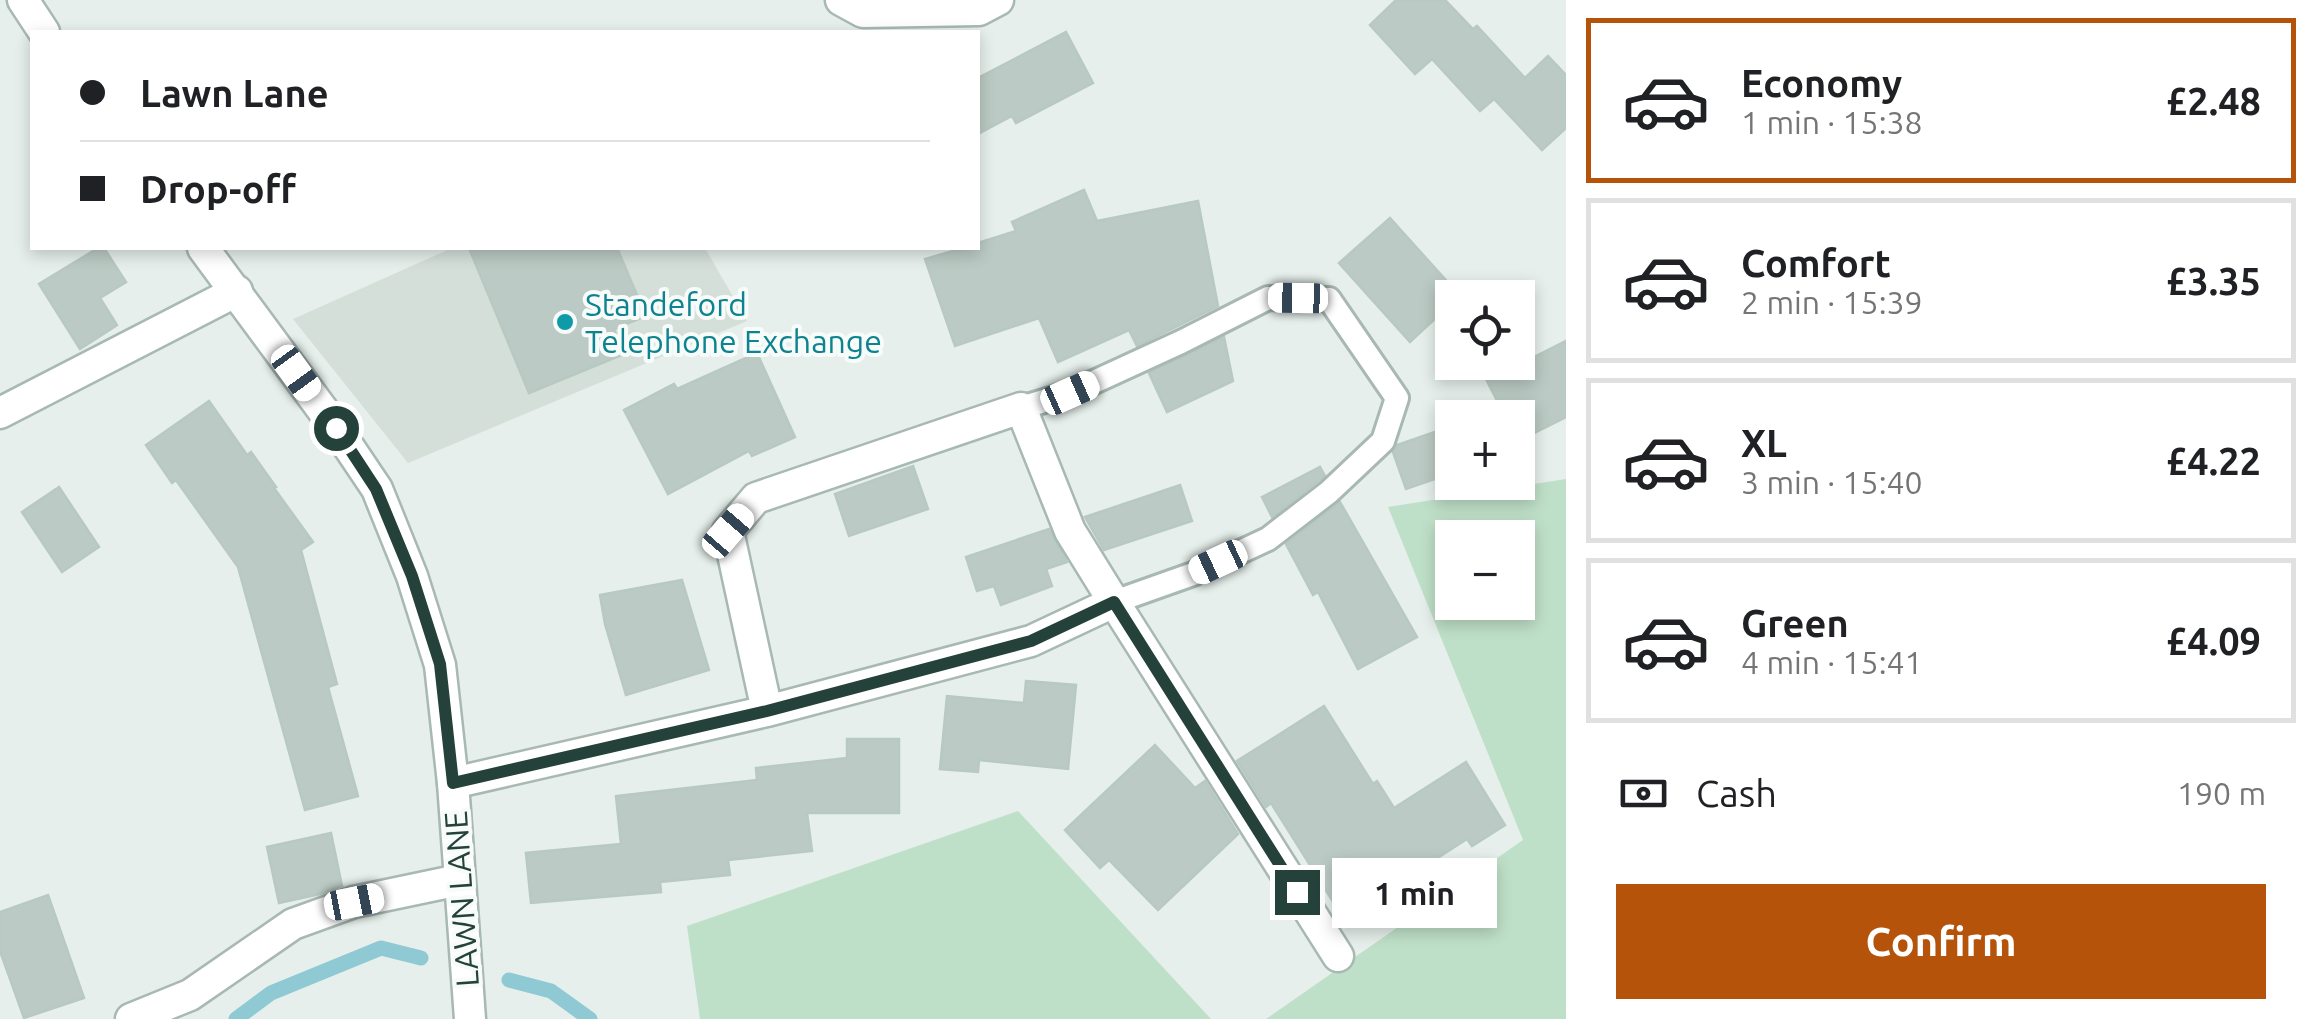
<!DOCTYPE html>
<html lang="en">
<head>
<meta charset="utf-8">
<style>
  body { margin:0; font-family:Ubuntu,sans-serif; background:#f2f2f2; color:#202124; height:100vh; display:flex; flex-direction:column; font-size:38px; white-space:nowrap }
  * { box-sizing:border-box; margin:0 }
  p { font-size:32px; color:#757577 }
  .icon { flex:none; width:55px; height:55px; fill:none; stroke:currentColor; stroke-width:2; stroke-linecap:round; stroke-linejoin:round }
  .map { position:relative; flex:1; overflow:hidden }
  .panel { display:flex; flex-direction:column; background:#fff; width:750px }
  .panel>* { flex:none }
  .banner { position:absolute; left:30px; top:30px; width:950px; height:220px; border-radius:0px; box-shadow:0 5px 15px #0003; display:grid; align-content:center; height:220px; padding:0 50px; background:#fff }
  .tools { position:absolute; left:1435px; top:280px; display:grid; gap:20px }
  .tools a { display:grid; place-items:center; width:100px; height:100px; border-radius:0px; background:#fff; box-shadow:0 5px 15px #0003; font-size:50px }
  .end { position:absolute; width:45px; height:45px; margin:-22px; border:12px solid #24423a; background:#fff; box-shadow:0 0 0 5px #fff }
  .from { border-radius:50% }
  .bubble { position:absolute; height:70px; border-radius:0px; background:#fff; box-shadow:0 5px 15px #0003; font-size:32px; font-weight:700; line-height:70px; text-align:center }
  .car { position:absolute; width:30px; height:60px; margin:-30px -15px; border-radius:12px; box-shadow:0 0 8px 2px #0007; background:linear-gradient(#fff 24%,#345 0 40%,#fff 0 76%,#345 0 86%,#fff 0) }
  .banner b { display:flex; align-items:center; gap:35px; height:95px; font-size:38px }
  .banner b+b { border-top:2px solid #e0e0e0 }
  .banner i { width:25px; height:25px; background:#202124 }
  ul { padding:18px 0 0; list-style:none }
  li { display:flex; align-items:center; gap:30px; height:165px; margin:0 20px 15px; padding:0 30px; border:5px solid #e0e0e0; border-radius:0px }
  li div { flex:1 }
  li b { display:block; font-size:38px }
  li em { font-style:normal; font-weight:700 }
  li.on { border-color:#b45309 }
  li>.icon { width:90px; height:90px; stroke-width:1.5 }
  .pay { display:flex; align-items:center; gap:25px; height:110px; padding:0 50px; font-size:38px }
  .pay p { margin-inline-start:auto }
  .primary-button { display:flex; gap:20px; margin-top:auto; padding:20px 50px }
  .primary-button a { flex:1; height:115px; border-radius:0px; background:#b45309; color:#fff; font-size:40px; font-weight:700; line-height:115px; text-align:center }
  main { display:flex; flex:1; min-height:0 }
  .map>svg:first-child { display:block }
  .built { fill:#d4dfda }
  .green { fill:#bfe0c8; fill-rule:evenodd }
  .lines { fill:none; stroke-linecap:round; stroke-linejoin:round }
  .stream { stroke:#8ec9d4; stroke-width:15 }
  .building { fill:#bbcac4; stroke:#b8c9c2; stroke-width:2.5 }
  .lane-casing { stroke:#a8b8b2; stroke-width:28 }
  .street-casing { stroke:#a8b8b2; stroke-width:35 }
  .lane { stroke:#fff; stroke-width:22 }
  .street { stroke:#fff; stroke-width:30 }
  .route { stroke:#24423a; stroke-width:12 }
  .culture-dot { fill:#0f9aa8; stroke:#f7fbf9; stroke-width:4 }
  .labels { text-anchor:middle; dominant-baseline:central; stroke-width:8; stroke-linejoin:round; paint-order:stroke }
  .culture-label { font-size:32px; fill:#0d838f; stroke:#f7fbf9; text-anchor:start }
  .street-label { font-size:32px; fill:#24423a; stroke:#f7fbf9 }
</style>
</head>
<body>
<main>
<div class="map">
<svg width="1566" height="1019" viewBox="0 0 1566 1019">
  <rect width="100%" height="100%" fill="#e6efeb"/>
  <polygon class="built" points="452,248 705,248 747,321 408,463 293,319"/>
  <g class="green">
    <path d="M 1566,479 L 1566,1019 L 1266,1019 L 1523,840 L 1388,507 ZM 1452,538 L 1518,538 L 1518,602 L 1452,602 Z"/>
    <polygon points="1018,811 1211,1019 700,1019 687,926"/>
  </g>
  <g class="lines">
    <g class="stream">
      <polyline points="509,980 551,991 590,1019"/>
      <polyline points="236,1019 271,993 381,948 421,958"/>
    </g>
  </g>
  <g class="building">
    <polygon points="1396,0 1445,0 1473,29 1477,26 1525,78 1548,56 1566,75 1566,128 1542,150 1494,99 1480,111 1432,59 1415,74 1370,25"/>
    <polygon points="1066,32 1093,83 1016,123 1012,116 978,134 978,78"/>
    <polygon points="1084,190 1097,221 1198,201 1218,306 1137,346 1129,330 1058,362 1039,318 955,346 925,259 963,248 978,248 978,243 1016,231 1012,222"/>
    <polygon points="1390,218 1452,287 1452,303 1410,342 1339,263"/>
    <polygon points="98,248 104,248 126,282 100,298 117,325 80,349 39,284"/>
    <polygon points="469,248 617,248 646,316 614,329 624,354 529,393"/>
    <polygon points="1224,337 1233,381 1167,412 1149,373"/>
    <polygon points="1566,341 1566,417 1518,441 1518,418 1506,418 1487,381"/>
    <polygon points="757,353 795,437 752,456 749,451 668,494 624,410 674,384 677,389"/>
    <polygon points="209,401 247,455 251,452 276,487 274,488 313,542 301,550 337,684 328,687 358,796 305,810 238,567 176,480 172,483 146,445"/>
    <polygon points="1452,426 1452,473 1406,489 1393,452 1397,445"/>
    <polygon points="913,466 928,509 849,536 835,494"/>
    <polygon points="1320,467 1325,476 1272,517 1262,497"/>
    <polygon points="1180,485 1192,521 1104,550 1085,517"/>
    <polygon points="59,487 99,547 62,572 22,512"/>
    <polygon points="1340,502 1417,637 1358,669 1318,592 1313,595 1286,544"/>
    <polygon points="1049,529 1067,562 1046,569 1052,586 1001,605 994,586 977,591 966,557"/>
    <polygon points="682,580 709,670 626,695 605,624 600,595"/>
    <polygon points="1026,681 1076,685 1068,769 979,760 978,772 940,769 947,696 1024,703"/>
    <polygon points="1324,706 1373,784 1377,781 1394,808 1466,762 1505,825 1472,846 1467,839 1400,882 1399,879 1342,916 1271,803 1266,807 1237,761"/>
    <polygon points="847,739 899,739 899,813 807,813 812,851 728,860 730,875 660,882 661,892 531,903 526,853 621,844 616,796 757,780 756,768 847,758"/>
    <polygon points="1155,745 1195,788 1205,781 1238,834 1158,910 1109,860 1100,868 1065,830"/>
    <polygon points="331,833 342,886 320,894 279,903 267,847"/>
    <polygon points="48,895 84,998 24,1018 0,951 0,912"/>
  </g>
  <g class="lines">
    <defs>
      <polyline id="lane" points="1021,408 1070,393 1181,342 1268,298 1329,299 1397,398 1383,441 1329,492 1268,539 1193,574 1114,602"/>
      <g id="street">
        <polyline points="23,0 44,32"/>
        <polyline points="841,0 863,12 979,10 998,0"/>
        <polyline points="203,248 336,428 377,489 412,576 440,665 453,783 470,1019"/>
        <polyline points="0,413 237,291"/>
        <polyline points="1114,602 1338,956"/>
        <polyline points="453,783 767,711 1031,641 1114,602 1070,531 1021,408 756,498 728,531 767,711"/>
        <polyline points="131,1019 190,995 293,924 354,902 459,880"/>
      </g>
    </defs>
    <use href="#lane" class="lane-casing"/>
    <use href="#street" class="street-casing"/>
    <use href="#lane" class="lane"/>
    <use href="#street" class="street"/>
  </g>
  <g class="lines">
    <polyline class="route" points="336,428 376,489 412,576 440,664 453,783 767,711 1031,641 1114,602 1297,892"/>
  </g>
  <circle class="culture-dot" cx="565" cy="322" r="10"/>
  <g class="labels">
    <g class="culture-label">
      <text x="585" y="304">Standeford<tspan x="585" dy="37">Telephone Exchange</tspan></text>
    </g>
    <g class="street-label">
      <text transform="translate(461 899) rotate(-94)">LAWN LANE</text>
    </g>
  </g>
</svg>
<div class="tools">
<a><svg class="icon" aria-label="locate" viewBox="0 0 24 24"><circle cx="12" cy="12" r="6"/><path d="M12 2v4M12 18v4M2 12h4M18 12h4"/></svg></a>
<a>+</a>
<a>−</a>
</div>
<i class="end from" style="left:336px;top:428px"></i>
<i class="end" style="left:1297px;top:892px"></i>
<div class="bubble" style="left:1332px;top:858px;width:165px">1 min</div>
<i class="car" style="left:1298px;top:298px;rotate:271deg"></i>
<i class="car" style="left:296px;top:373px;rotate:144deg"></i>
<i class="car" style="left:1070px;top:393px;rotate:66deg"></i>
<i class="car" style="left:728px;top:531px;rotate:41deg"></i>
<i class="car" style="left:1218px;top:562px;rotate:245deg"></i>
<i class="car" style="left:354px;top:902px;rotate:79deg"></i>
<div class="banner">
<b><i class="from"></i>Lawn Lane</b>
<b><i></i>Drop-off</b>
</div>
</div>
<section class="panel">
<ul>
<li class="on"><svg class="icon" aria-label="car" viewBox="0 0 24 24"><path d="M5 17H2v-5l4-1 3-4h7l3 4 3 1v5h-3M9 17h6M6 11h13"/><circle cx="7" cy="17" r="2"/><circle cx="17" cy="17" r="2"/></svg><div><b>Economy</b><p>1 min · 15:38</p></div><em>£2.48</em></li>
<li><svg class="icon" aria-label="car" viewBox="0 0 24 24"><path d="M5 17H2v-5l4-1 3-4h7l3 4 3 1v5h-3M9 17h6M6 11h13"/><circle cx="7" cy="17" r="2"/><circle cx="17" cy="17" r="2"/></svg><div><b>Comfort</b><p>2 min · 15:39</p></div><em>£3.35</em></li>
<li><svg class="icon" aria-label="car" viewBox="0 0 24 24"><path d="M5 17H2v-5l4-1 3-4h7l3 4 3 1v5h-3M9 17h6M6 11h13"/><circle cx="7" cy="17" r="2"/><circle cx="17" cy="17" r="2"/></svg><div><b>XL</b><p>3 min · 15:40</p></div><em>£4.22</em></li>
<li><svg class="icon" aria-label="car" viewBox="0 0 24 24"><path d="M5 17H2v-5l4-1 3-4h7l3 4 3 1v5h-3M9 17h6M6 11h13"/><circle cx="7" cy="17" r="2"/><circle cx="17" cy="17" r="2"/></svg><div><b>Green</b><p>4 min · 15:41</p></div><em>£4.09</em></li>
</ul>
<div class="pay"><svg class="icon" aria-label="cash" viewBox="0 0 24 24"><path d="M3 7h18v10H3z"/><circle cx="12" cy="12" r="2"/></svg>Cash<p>190 m</p></div>
<div class="primary-button"><a>Confirm</a></div>
</section>
</main>
</body>
</html>
